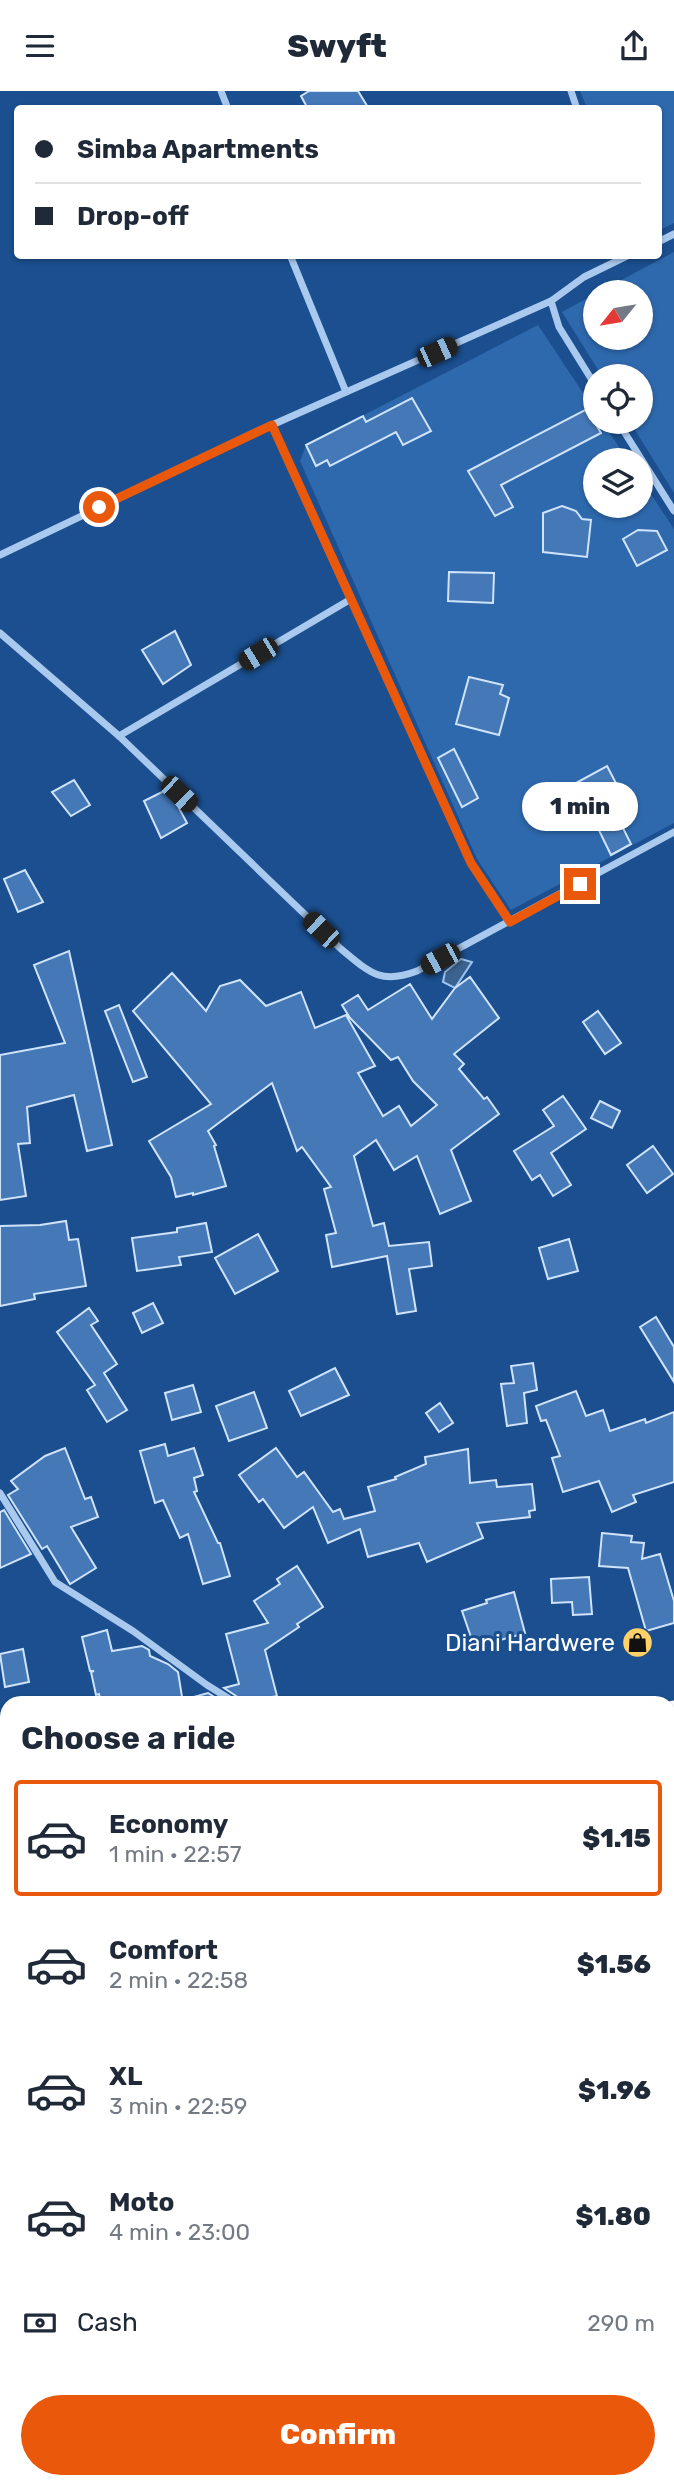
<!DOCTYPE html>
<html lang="en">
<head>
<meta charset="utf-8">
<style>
  body { margin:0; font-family:Rubik,sans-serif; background:#f6f6f7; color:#1f2937; height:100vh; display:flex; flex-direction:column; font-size:26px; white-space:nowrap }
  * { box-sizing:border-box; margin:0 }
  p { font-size:23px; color:#747a83 }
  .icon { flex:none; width:38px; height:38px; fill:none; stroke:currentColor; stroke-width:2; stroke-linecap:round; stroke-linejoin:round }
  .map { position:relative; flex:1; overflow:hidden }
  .sheet { position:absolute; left:0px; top:1605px; width:676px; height:793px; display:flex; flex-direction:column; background:#fff; border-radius:21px 21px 0 0; box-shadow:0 2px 5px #0004 }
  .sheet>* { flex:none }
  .hud { position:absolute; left:14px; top:14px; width:648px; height:154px; border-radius:7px; box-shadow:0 2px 5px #0004; display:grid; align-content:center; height:154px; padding:0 21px; background:#fff }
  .needle { width:46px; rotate:240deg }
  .fabs { position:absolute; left:583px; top:189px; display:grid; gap:14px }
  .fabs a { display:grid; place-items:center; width:70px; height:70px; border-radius:50%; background:#fff; box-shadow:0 2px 5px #0004; font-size:35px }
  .end { position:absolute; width:32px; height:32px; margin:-16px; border:9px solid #ea580c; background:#fff; box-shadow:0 0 0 4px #fff }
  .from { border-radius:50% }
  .bubble { position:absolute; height:49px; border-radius:24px; background:#fff; box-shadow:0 2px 5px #0004; font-size:23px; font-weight:800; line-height:49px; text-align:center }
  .car { position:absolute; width:21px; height:42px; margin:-21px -10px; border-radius:9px; box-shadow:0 0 5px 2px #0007; background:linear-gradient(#222 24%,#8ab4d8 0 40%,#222 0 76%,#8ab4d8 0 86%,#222 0) }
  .hud b { display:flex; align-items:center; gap:24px; height:66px; font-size:26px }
  .hud b+b { border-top:2px solid #e0e1e3 }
  .hud i { width:18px; height:18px; background:#1f2937 }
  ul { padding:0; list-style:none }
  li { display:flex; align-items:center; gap:21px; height:116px; margin:0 14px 10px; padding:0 7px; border:4px solid transparent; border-radius:7px }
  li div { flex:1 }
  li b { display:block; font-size:26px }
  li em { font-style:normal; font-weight:800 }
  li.on { border-color:#ea580c }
  li>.icon { width:63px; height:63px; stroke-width:1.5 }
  h2 { padding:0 21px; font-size:32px; line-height:84px }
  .pay { display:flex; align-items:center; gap:18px; height:77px; padding:0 21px; font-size:26px }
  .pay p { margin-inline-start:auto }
  .button { display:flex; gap:14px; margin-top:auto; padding:14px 21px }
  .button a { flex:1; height:80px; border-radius:42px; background:#ea580c; color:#fff; font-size:28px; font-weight:800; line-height:80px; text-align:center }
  header { display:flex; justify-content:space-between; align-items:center; height:91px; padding:0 21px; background:#fff; font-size:32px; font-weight:800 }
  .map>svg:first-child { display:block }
  .green { fill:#2e69ad }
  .water { fill:#3c6290; stroke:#9cc4f0; stroke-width:2 }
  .building { fill:#4478b7; stroke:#cfe3fa; stroke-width:2 }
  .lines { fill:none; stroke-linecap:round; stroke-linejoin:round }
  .lane { stroke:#a9c9ee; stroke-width:5 }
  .street { stroke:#a9c9ee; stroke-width:7 }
  .highway { stroke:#fff; stroke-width:21 }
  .route { stroke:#ea580c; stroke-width:9 }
  .labels { text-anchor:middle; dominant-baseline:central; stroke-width:6; stroke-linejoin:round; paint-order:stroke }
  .poi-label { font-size:24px; fill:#fff; stroke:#1b4f8f; text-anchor:end }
</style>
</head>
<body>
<header><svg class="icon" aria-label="menu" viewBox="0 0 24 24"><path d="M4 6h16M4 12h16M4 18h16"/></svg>Swyft<svg class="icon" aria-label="share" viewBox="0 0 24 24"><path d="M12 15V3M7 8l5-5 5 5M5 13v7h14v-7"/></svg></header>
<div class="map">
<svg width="674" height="2397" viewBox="0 0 674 2397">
  <rect width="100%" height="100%" fill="#1b4f8f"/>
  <g class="green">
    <polygon points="580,0 674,0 674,132 658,140 658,18 587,17"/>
    <polygon points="674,161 674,402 630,331 640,331 640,285 602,285 562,221 595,203 595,247 640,247 640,201 599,201"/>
    <polygon points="538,234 595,320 595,331 602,331 628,369 595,369 595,415 640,415 641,388 674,438 674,732 511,819 477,768 300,370 306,354"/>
  </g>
  <polygon class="water" points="461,868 472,871 455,897 443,891 445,881"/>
  <g class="building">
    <polygon points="309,0 358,0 369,18 308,18 301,5"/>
    <polygon points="412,307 431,340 403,354 396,341 330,375 327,369 316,375 306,354 363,325 366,331"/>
    <polygon points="587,318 601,342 501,394 513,416 495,425 468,380"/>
    <polygon points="562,415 576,420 582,428 591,429 587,466 543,461 543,422"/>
    <polygon points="638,439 657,440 667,459 637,475 623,448"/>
    <polygon points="449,481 494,482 493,512 448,510"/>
    <polygon points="175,540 191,574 163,593 142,559"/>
    <polygon points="469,586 503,594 500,603 509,607 499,644 456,633"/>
    <polygon points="454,658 478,707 462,716 438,667"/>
    <polygon points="607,675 629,717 616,723 631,753 611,764 576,692"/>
    <polygon points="74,689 90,714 71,725 52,701"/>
    <polygon points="166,699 172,704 187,732 161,747 144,710"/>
    <polygon points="25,779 43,811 18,821 4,788"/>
    <polygon points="69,860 112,1054 87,1060 74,1004 27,1016 30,1052 18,1053 26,1105 0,1109 0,964 65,952 34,874"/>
    <polygon points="172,882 206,920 220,895 240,889 266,915 301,901 315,937 346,924 375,975 358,982 383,1025 399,1015 411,1035 437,1014 413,990 398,966 391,969 350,927 342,914 358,904 368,919 410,893 432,928 455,897 470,886 499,927 454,963 464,973 459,978 484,1008 487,1006 499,1023 451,1059 471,1110 440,1123 417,1065 394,1079 376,1049 354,1065 373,1135 384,1132 389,1155 429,1151 432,1175 409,1178 416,1220 397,1223 387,1165 332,1176 326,1144 336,1142 324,1098 331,1096 302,1056 297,1060 272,992 208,1040 216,1054 214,1055 226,1095 193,1104 193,1102 176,1106 171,1086 149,1050 211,1013 133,920"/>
    <polygon points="119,914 147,986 133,991 105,920"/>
    <polygon points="598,920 621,952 605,963 583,931"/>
    <polygon points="563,1005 586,1038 551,1062 571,1094 553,1105 540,1084 532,1089 514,1060 554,1035 543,1019"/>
    <polygon points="600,1010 620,1020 612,1037 591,1027"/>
    <polygon points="653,1055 673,1083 647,1102 627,1074"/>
    <polygon points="66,1130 69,1149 78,1148 86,1195 34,1203 35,1208 0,1215 0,1135 40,1134"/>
    <polygon points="206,1132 212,1161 179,1166 181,1174 137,1180 132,1147 177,1141 177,1137"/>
    <polygon points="258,1143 278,1180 235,1203 215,1167"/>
    <polygon points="569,1148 578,1180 548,1188 539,1157"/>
    <polygon points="153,1212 163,1232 142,1242 133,1222"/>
    <polygon points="89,1217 98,1230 91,1234 117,1273 104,1282 127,1319 107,1331 87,1299 95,1294 57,1241"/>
    <polygon points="656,1226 674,1256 674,1291 640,1236"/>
    <polygon points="533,1272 537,1299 524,1302 527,1332 507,1335 501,1293 514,1292 511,1275"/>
    <polygon points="335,1277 349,1304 301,1325 289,1300"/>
    <polygon points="193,1294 201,1321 172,1329 165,1302"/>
    <polygon points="576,1300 586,1325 603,1319 610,1340 645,1328 646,1332 674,1321 674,1391 633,1404 636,1411 612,1421 599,1390 563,1401 552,1367 560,1365 546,1329 541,1330 536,1315"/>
    <polygon points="254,1301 267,1337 229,1350 216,1315"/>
    <polygon points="440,1312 453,1332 439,1341 426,1322"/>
    <polygon points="165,1353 168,1365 194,1357 203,1384 194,1387 197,1400 194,1401 218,1452 220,1452 230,1485 203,1493 188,1443 180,1447 163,1409 155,1412 140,1360"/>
    <polygon points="65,1357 85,1408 91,1406 98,1426 71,1436 96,1477 70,1493 47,1455 42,1458 8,1404 18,1398 11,1390 45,1365"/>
    <polygon points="276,1357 297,1386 304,1381 333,1421 340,1418 344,1428 375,1420 368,1396 396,1388 395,1386 426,1373 425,1366 468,1358 470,1392 496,1389 497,1396 532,1393 535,1419 529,1420 530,1426 477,1432 483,1447 427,1471 419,1452 368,1466 360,1438 328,1452 313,1416 284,1437 263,1408 259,1411 239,1384"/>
    <polygon points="4,1419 31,1463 0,1477 0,1421"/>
    <polygon points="602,1442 632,1445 631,1451 644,1452 642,1468 660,1463 674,1510 674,1532 646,1540 628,1477 599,1475"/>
    <polygon points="297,1475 323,1516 297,1533 299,1536 265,1559 277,1605 242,1612 239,1607 224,1597 239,1593 226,1543 268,1532 254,1510 280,1493 277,1488"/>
    <polygon points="589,1486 592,1523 573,1524 572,1511 552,1512 551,1488"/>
    <polygon points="514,1501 525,1542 497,1550 496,1547 474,1555 462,1520 487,1512 486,1509"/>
    <polygon points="107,1539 112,1560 142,1555 149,1559 150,1565 168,1573 178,1581 183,1612 101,1612 99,1603 96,1604 91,1581 94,1580 90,1580 82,1546"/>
    <polygon points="23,1558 29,1591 5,1596 0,1563"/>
    <polygon points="208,1602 224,1612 191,1612 190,1607"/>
  </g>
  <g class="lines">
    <polyline class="lane" points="0,1857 7,1862"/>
    <g class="street">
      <polyline points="221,0 228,18"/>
      <polyline points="571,0 577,18"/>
      <polyline points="658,151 674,143"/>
      <polyline points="290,164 346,301"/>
      <polyline points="551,210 559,236 595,294"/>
      <polyline points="618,331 674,420"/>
      <polyline points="0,464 272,334"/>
      <polyline points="351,508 471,772 510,831"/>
      <path d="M 0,542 L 119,645 L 341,858 C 369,881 380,894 417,880 L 674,741"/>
      <polyline points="119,645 351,508 272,334 551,210 584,186 629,164"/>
      <polyline points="0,1402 55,1491 133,1540 207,1594 236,1612"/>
    </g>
    <g class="highway">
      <polyline points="668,1622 674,1620"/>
      <polyline points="0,1838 7,1835"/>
    </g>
  </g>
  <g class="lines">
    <polyline class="route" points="99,416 272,334 471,772 510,831 580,793"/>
  </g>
  <defs>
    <symbol id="shop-disc" viewBox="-11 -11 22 22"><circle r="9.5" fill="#ffd166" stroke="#1b4f8f"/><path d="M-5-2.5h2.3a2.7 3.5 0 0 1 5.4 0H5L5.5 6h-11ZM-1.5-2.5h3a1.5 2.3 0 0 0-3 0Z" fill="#111"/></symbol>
  </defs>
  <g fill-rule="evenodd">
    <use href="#shop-disc" x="620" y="1534" width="35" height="35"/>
  </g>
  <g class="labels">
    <g class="poi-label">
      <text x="615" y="1552">Diani Hardwere</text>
    </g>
  </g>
</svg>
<div class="fabs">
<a><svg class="needle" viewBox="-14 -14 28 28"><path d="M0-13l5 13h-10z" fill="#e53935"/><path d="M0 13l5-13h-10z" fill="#747a83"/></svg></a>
<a><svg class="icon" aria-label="locate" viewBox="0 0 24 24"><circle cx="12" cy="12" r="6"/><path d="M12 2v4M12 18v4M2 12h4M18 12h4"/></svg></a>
<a><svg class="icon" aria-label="layers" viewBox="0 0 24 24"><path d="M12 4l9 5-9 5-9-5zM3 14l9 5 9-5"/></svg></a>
</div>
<i class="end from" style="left:99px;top:416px"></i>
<i class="end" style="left:580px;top:793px"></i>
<div class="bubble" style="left:522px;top:691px;width:116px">1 min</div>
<i class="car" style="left:437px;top:261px;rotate:66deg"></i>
<i class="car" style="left:258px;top:563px;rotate:239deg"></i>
<i class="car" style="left:179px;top:703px;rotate:134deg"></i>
<i class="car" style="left:321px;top:839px;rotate:314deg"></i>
<i class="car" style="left:440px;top:868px;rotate:242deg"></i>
<div class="hud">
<b><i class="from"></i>Simba Apartments</b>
<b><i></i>Drop-off</b>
</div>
<section class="sheet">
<h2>Choose a ride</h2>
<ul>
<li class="on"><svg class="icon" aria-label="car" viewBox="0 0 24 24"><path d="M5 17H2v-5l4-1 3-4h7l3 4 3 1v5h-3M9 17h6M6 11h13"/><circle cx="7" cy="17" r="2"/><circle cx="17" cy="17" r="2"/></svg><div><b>Economy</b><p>1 min · 22:57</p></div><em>$1.15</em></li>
<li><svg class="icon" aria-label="car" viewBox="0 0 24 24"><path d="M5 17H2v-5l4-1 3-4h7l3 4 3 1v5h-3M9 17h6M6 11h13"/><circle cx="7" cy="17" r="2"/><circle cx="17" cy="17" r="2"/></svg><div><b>Comfort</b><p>2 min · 22:58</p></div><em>$1.56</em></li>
<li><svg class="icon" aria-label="car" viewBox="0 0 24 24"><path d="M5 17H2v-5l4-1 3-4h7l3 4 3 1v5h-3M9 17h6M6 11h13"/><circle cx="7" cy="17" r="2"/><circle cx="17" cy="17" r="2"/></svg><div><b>XL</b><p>3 min · 22:59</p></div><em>$1.96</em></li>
<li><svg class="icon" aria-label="car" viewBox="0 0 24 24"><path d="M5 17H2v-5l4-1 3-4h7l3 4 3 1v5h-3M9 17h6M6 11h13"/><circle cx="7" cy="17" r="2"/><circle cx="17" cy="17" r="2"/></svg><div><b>Moto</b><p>4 min · 23:00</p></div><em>$1.80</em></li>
</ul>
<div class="pay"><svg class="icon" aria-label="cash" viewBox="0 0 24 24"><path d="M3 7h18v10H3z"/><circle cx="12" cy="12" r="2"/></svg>Cash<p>290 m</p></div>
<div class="button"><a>Confirm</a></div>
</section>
</div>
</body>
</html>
